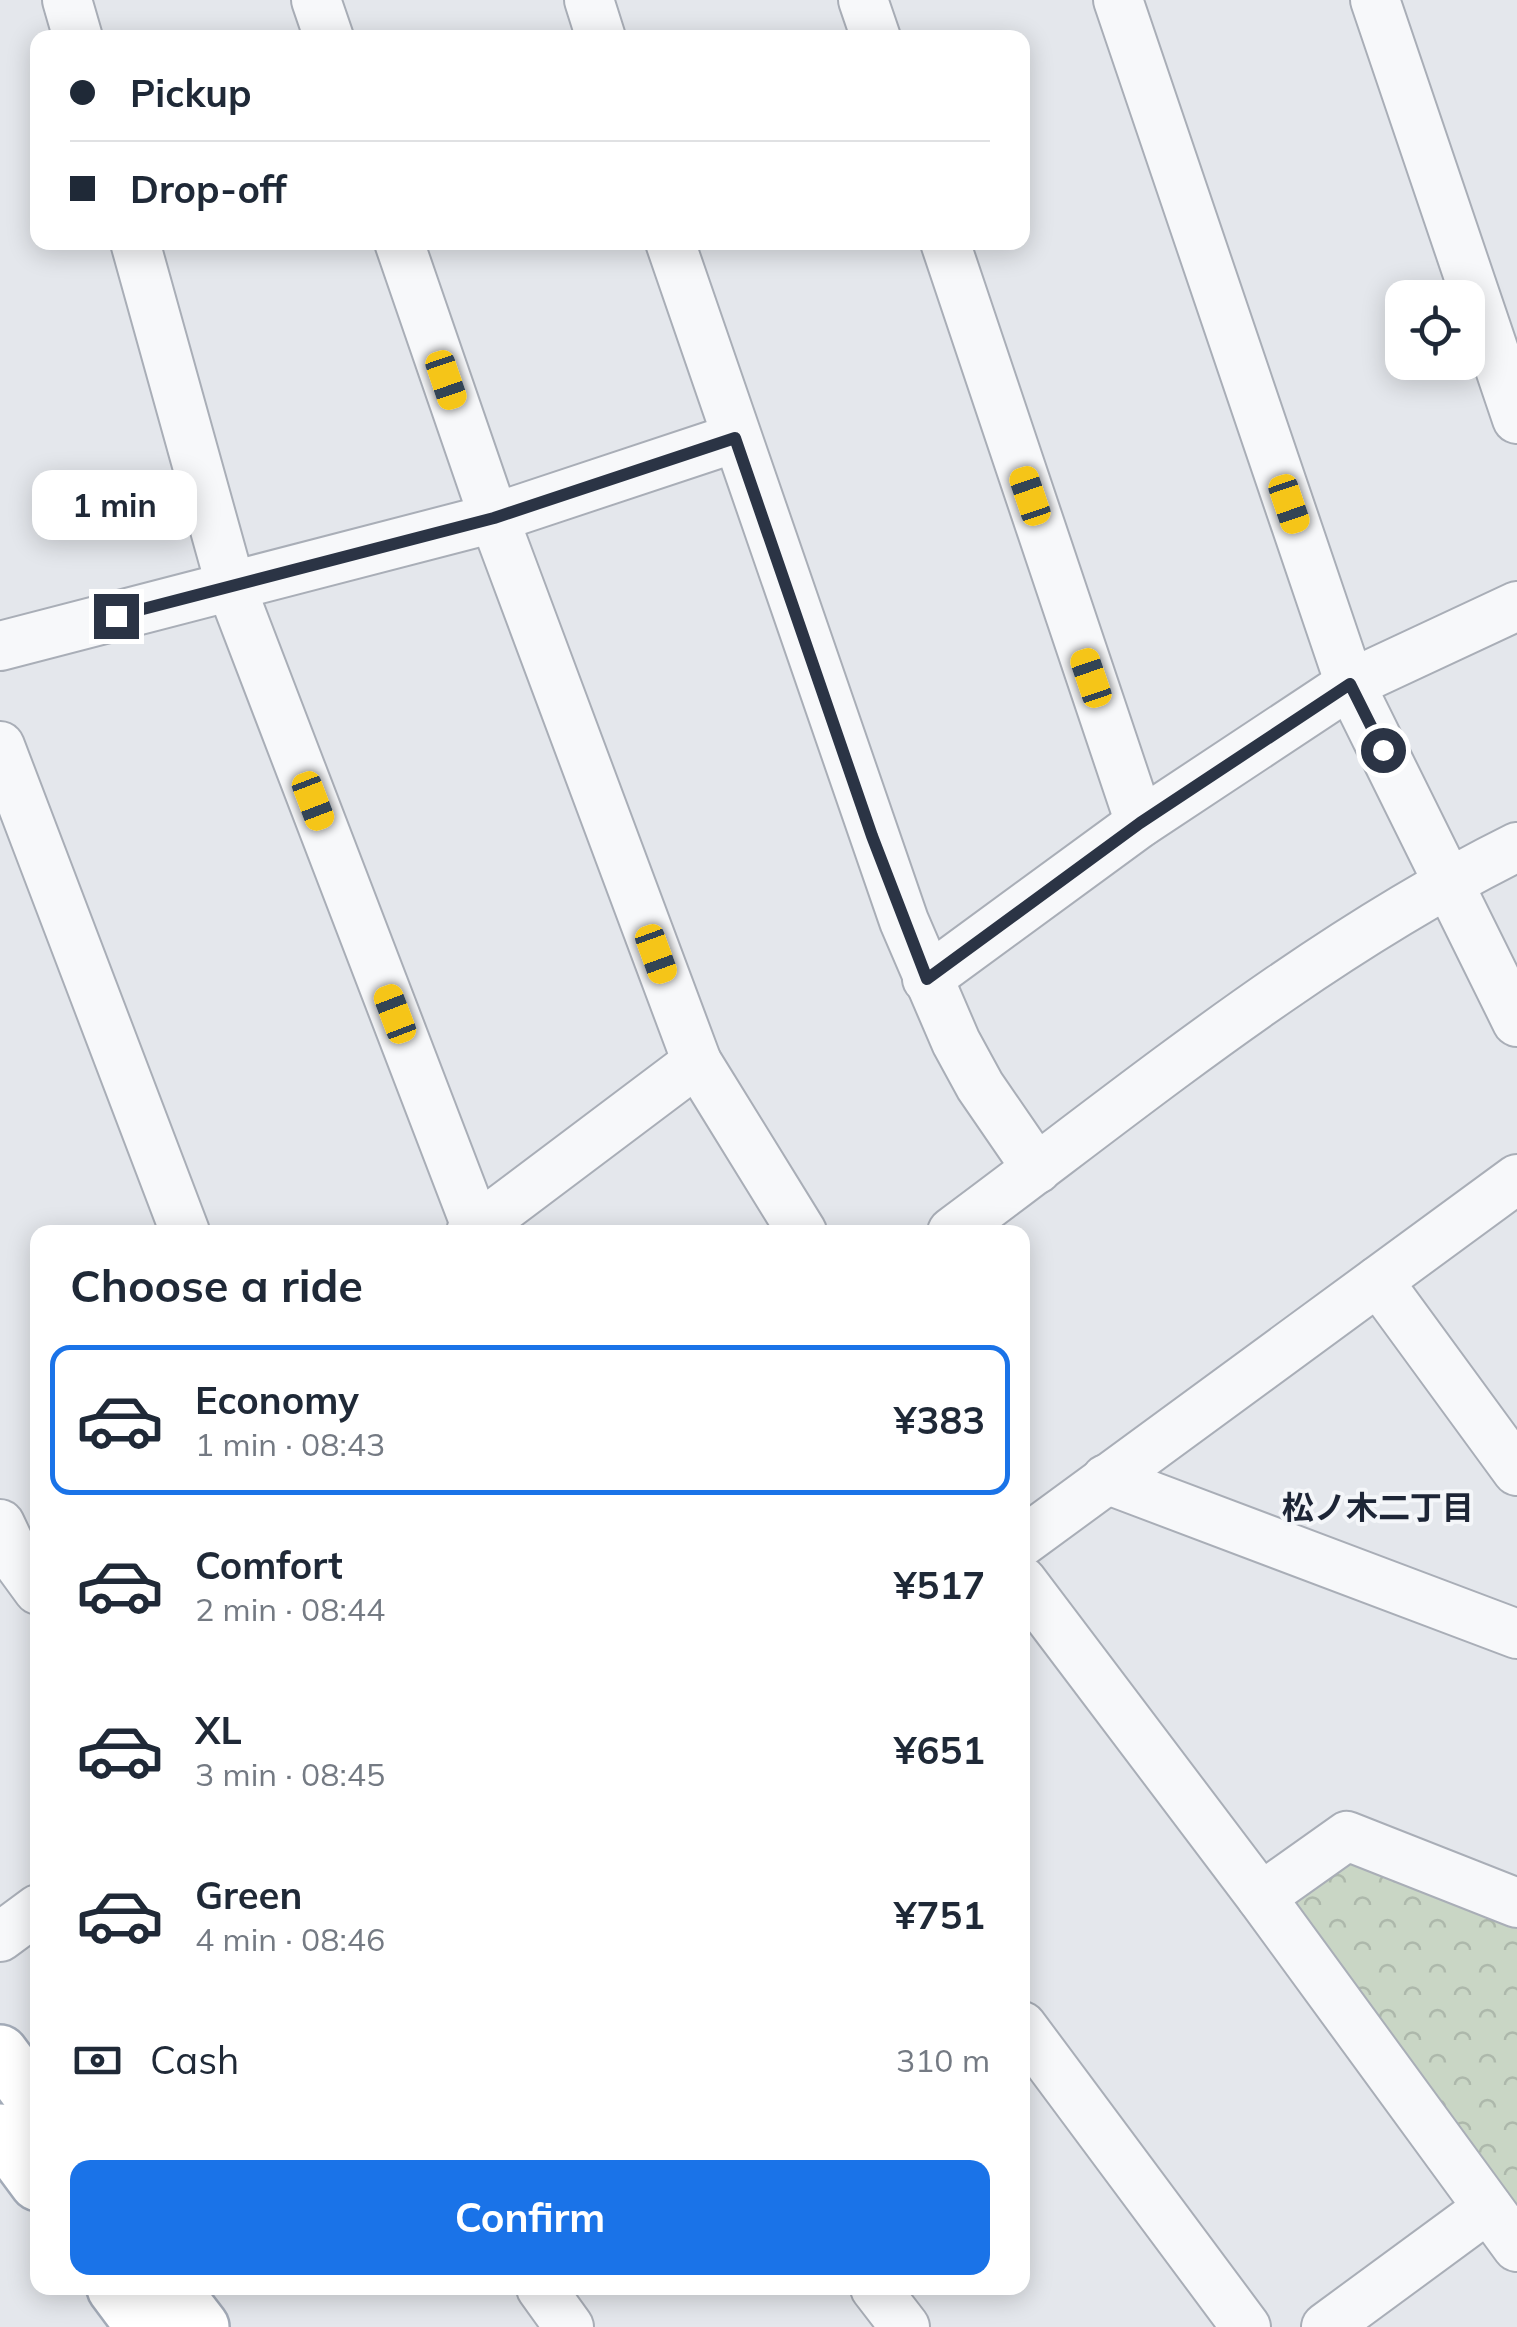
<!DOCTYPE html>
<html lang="en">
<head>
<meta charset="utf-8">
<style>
  body { margin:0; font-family:Mulish,"Noto Sans JP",sans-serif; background:#f2f2f3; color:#1f2937; height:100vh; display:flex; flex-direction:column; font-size:38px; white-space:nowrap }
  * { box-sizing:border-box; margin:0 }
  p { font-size:32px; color:#747a83 }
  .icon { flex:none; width:55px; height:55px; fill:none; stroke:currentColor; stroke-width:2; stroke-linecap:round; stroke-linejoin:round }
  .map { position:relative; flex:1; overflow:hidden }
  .details { position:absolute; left:30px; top:1225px; width:1000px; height:1070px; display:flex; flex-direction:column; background:#fff; border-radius:20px; box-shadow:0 5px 25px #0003 }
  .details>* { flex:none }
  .top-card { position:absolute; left:30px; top:30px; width:1000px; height:220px; border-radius:20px; box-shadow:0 5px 25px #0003; display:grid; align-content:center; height:220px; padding:0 40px; background:#fff }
  .tools { position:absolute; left:1385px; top:280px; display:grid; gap:20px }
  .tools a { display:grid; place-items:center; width:100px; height:100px; border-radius:20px; background:#fff; box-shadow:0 5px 25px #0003; font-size:50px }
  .end { position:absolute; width:45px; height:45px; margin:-22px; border:12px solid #2b3445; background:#fff; box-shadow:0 0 0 5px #fff }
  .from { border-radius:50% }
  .bubble { position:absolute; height:70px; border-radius:20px; background:#fff; box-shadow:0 5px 25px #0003; font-size:32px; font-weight:700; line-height:70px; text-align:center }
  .car { position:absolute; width:30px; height:60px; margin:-30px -15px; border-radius:12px; box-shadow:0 0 8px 2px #0007; background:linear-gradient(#f5c518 24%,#345 0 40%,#f5c518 0 76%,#345 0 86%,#f5c518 0) }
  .top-card b { display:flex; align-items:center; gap:35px; height:95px; font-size:38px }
  .top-card b+b { border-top:2px solid #e0e1e3 }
  .top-card i { width:25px; height:25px; background:#1f2937 }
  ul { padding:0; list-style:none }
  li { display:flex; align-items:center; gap:30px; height:150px; margin:0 20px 15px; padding:0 20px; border:5px solid transparent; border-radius:20px }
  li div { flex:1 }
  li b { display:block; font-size:38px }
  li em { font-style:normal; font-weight:700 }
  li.current { border-color:#1a73e8 }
  li>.icon { width:90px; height:90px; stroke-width:1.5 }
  h2 { padding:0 40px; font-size:45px; line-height:120px }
  .pay { display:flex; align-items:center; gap:25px; height:110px; padding:0 40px; font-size:38px }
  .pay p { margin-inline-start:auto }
  .button { display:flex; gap:20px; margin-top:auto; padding:20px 40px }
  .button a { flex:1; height:115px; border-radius:20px; background:#1a73e8; color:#fff; font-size:40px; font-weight:700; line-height:115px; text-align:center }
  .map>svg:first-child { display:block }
  .park { fill:url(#park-crowns) }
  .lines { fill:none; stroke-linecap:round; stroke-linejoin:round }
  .minor-casing { stroke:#a9aeb7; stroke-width:52 }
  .major-casing { stroke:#a3abb8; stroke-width:60 }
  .minor { stroke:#f7f8fa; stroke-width:48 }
  .major { stroke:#fff; stroke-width:55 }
  .route { stroke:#2b3445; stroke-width:12 }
  .labels { text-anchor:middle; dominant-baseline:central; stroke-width:8; stroke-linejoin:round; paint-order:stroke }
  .neighbourhood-label { font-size:32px; font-weight:bold; fill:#1d2536; stroke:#f4f6f9 }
</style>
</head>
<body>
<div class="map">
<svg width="1517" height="2327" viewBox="0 0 1517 2327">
  <defs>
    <pattern id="park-crowns" width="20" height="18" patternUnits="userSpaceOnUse" patternTransform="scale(2.5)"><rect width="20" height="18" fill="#c9d6c5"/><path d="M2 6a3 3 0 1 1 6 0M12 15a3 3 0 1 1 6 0" fill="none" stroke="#adb8ab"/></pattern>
  </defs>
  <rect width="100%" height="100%" fill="#e4e7ec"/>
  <polygon class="park" points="1359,1859 1517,1920 1517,2215 1290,1911 1294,1895 1334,1863"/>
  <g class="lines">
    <defs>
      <g id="minor">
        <polyline points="67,0 78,38"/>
        <polyline points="316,0 329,38"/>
        <polyline points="589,0 601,38"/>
        <polyline points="863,0 876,38"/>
        <polyline points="1118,0 1350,684 1517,1022"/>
        <polyline points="1375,0 1517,419"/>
        <polyline points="135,242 231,587 477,1229"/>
        <polyline points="399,242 494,518 697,1062 802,1232"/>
        <polyline points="670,242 904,921 956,1042 980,1086 1037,1169"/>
        <polyline points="945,242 1140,823"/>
        <polyline points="0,646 494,518 735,438"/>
        <polyline points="0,746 185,1232"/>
        <polyline points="927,979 1140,823 1350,684 1517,606"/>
        <polyline points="471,1232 697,1062"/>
        <path d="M 952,1232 C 1134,1097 1313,948 1517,847"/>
        <polyline points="1378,1281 1517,1471"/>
        <polyline points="1106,1479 1517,1634"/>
        <polyline points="0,1524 19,1564 38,1590"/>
        <polyline points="1022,1542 1517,1179"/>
        <polyline points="1022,1581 1261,1897 1517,2247"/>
        <polyline points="1261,1897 1347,1836 1517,1903"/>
        <polyline points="0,1937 38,1909"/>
        <polyline points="1022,2026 1246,2327"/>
        <polyline points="541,2288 569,2327"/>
        <polyline points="875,2288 905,2327"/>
        <polyline points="1326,2327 1488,2208"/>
      </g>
      <g id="major">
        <polyline points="0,2053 38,2104"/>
        <polyline points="0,2132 38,2183"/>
        <polyline points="115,2288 144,2327"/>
        <polyline points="171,2288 201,2327"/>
      </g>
    </defs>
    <use href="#minor" class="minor-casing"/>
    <use href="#major" class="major-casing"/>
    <use href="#minor" class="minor"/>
    <use href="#major" class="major"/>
  </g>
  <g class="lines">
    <polyline class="route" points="116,616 494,518 735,438 872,836 927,979 1140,823 1350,684 1383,750"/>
  </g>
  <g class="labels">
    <g class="neighbourhood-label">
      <text x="1378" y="1507">松ノ木二丁目</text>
    </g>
  </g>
</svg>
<div class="tools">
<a><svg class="icon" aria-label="locate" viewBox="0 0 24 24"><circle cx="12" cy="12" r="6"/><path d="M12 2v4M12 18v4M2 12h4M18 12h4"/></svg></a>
</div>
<i class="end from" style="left:1383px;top:750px"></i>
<i class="end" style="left:116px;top:616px"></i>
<div class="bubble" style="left:32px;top:470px;width:165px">1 min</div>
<i class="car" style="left:446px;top:380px;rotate:161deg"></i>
<i class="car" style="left:1030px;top:496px;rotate:341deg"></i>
<i class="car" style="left:1289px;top:504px;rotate:161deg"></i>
<i class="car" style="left:1091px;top:678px;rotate:341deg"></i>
<i class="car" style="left:313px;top:801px;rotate:159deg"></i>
<i class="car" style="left:656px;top:954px;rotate:160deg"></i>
<i class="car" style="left:395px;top:1014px;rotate:339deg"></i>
<div class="top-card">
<b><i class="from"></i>Pickup</b>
<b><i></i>Drop-off</b>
</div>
<section class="details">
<h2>Choose a ride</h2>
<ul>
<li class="current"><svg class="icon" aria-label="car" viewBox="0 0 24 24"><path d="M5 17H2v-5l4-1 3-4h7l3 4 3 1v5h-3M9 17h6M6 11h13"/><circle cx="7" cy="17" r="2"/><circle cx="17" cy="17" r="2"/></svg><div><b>Economy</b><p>1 min · 08:43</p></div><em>¥383</em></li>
<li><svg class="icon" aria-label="car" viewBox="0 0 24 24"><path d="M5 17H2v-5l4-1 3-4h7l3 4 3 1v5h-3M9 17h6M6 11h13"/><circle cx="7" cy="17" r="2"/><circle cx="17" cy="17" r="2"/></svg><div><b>Comfort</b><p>2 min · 08:44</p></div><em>¥517</em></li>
<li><svg class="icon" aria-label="car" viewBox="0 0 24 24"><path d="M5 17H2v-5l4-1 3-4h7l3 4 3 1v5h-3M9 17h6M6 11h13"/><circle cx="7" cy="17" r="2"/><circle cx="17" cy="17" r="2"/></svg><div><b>XL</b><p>3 min · 08:45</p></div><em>¥651</em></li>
<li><svg class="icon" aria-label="car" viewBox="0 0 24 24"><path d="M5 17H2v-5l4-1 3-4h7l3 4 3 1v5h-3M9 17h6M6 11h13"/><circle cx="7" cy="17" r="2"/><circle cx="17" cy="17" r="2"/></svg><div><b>Green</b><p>4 min · 08:46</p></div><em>¥751</em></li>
</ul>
<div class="pay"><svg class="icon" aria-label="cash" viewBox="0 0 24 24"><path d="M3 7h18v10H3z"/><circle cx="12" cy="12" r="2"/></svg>Cash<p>310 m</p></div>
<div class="button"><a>Confirm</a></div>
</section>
</div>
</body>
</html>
